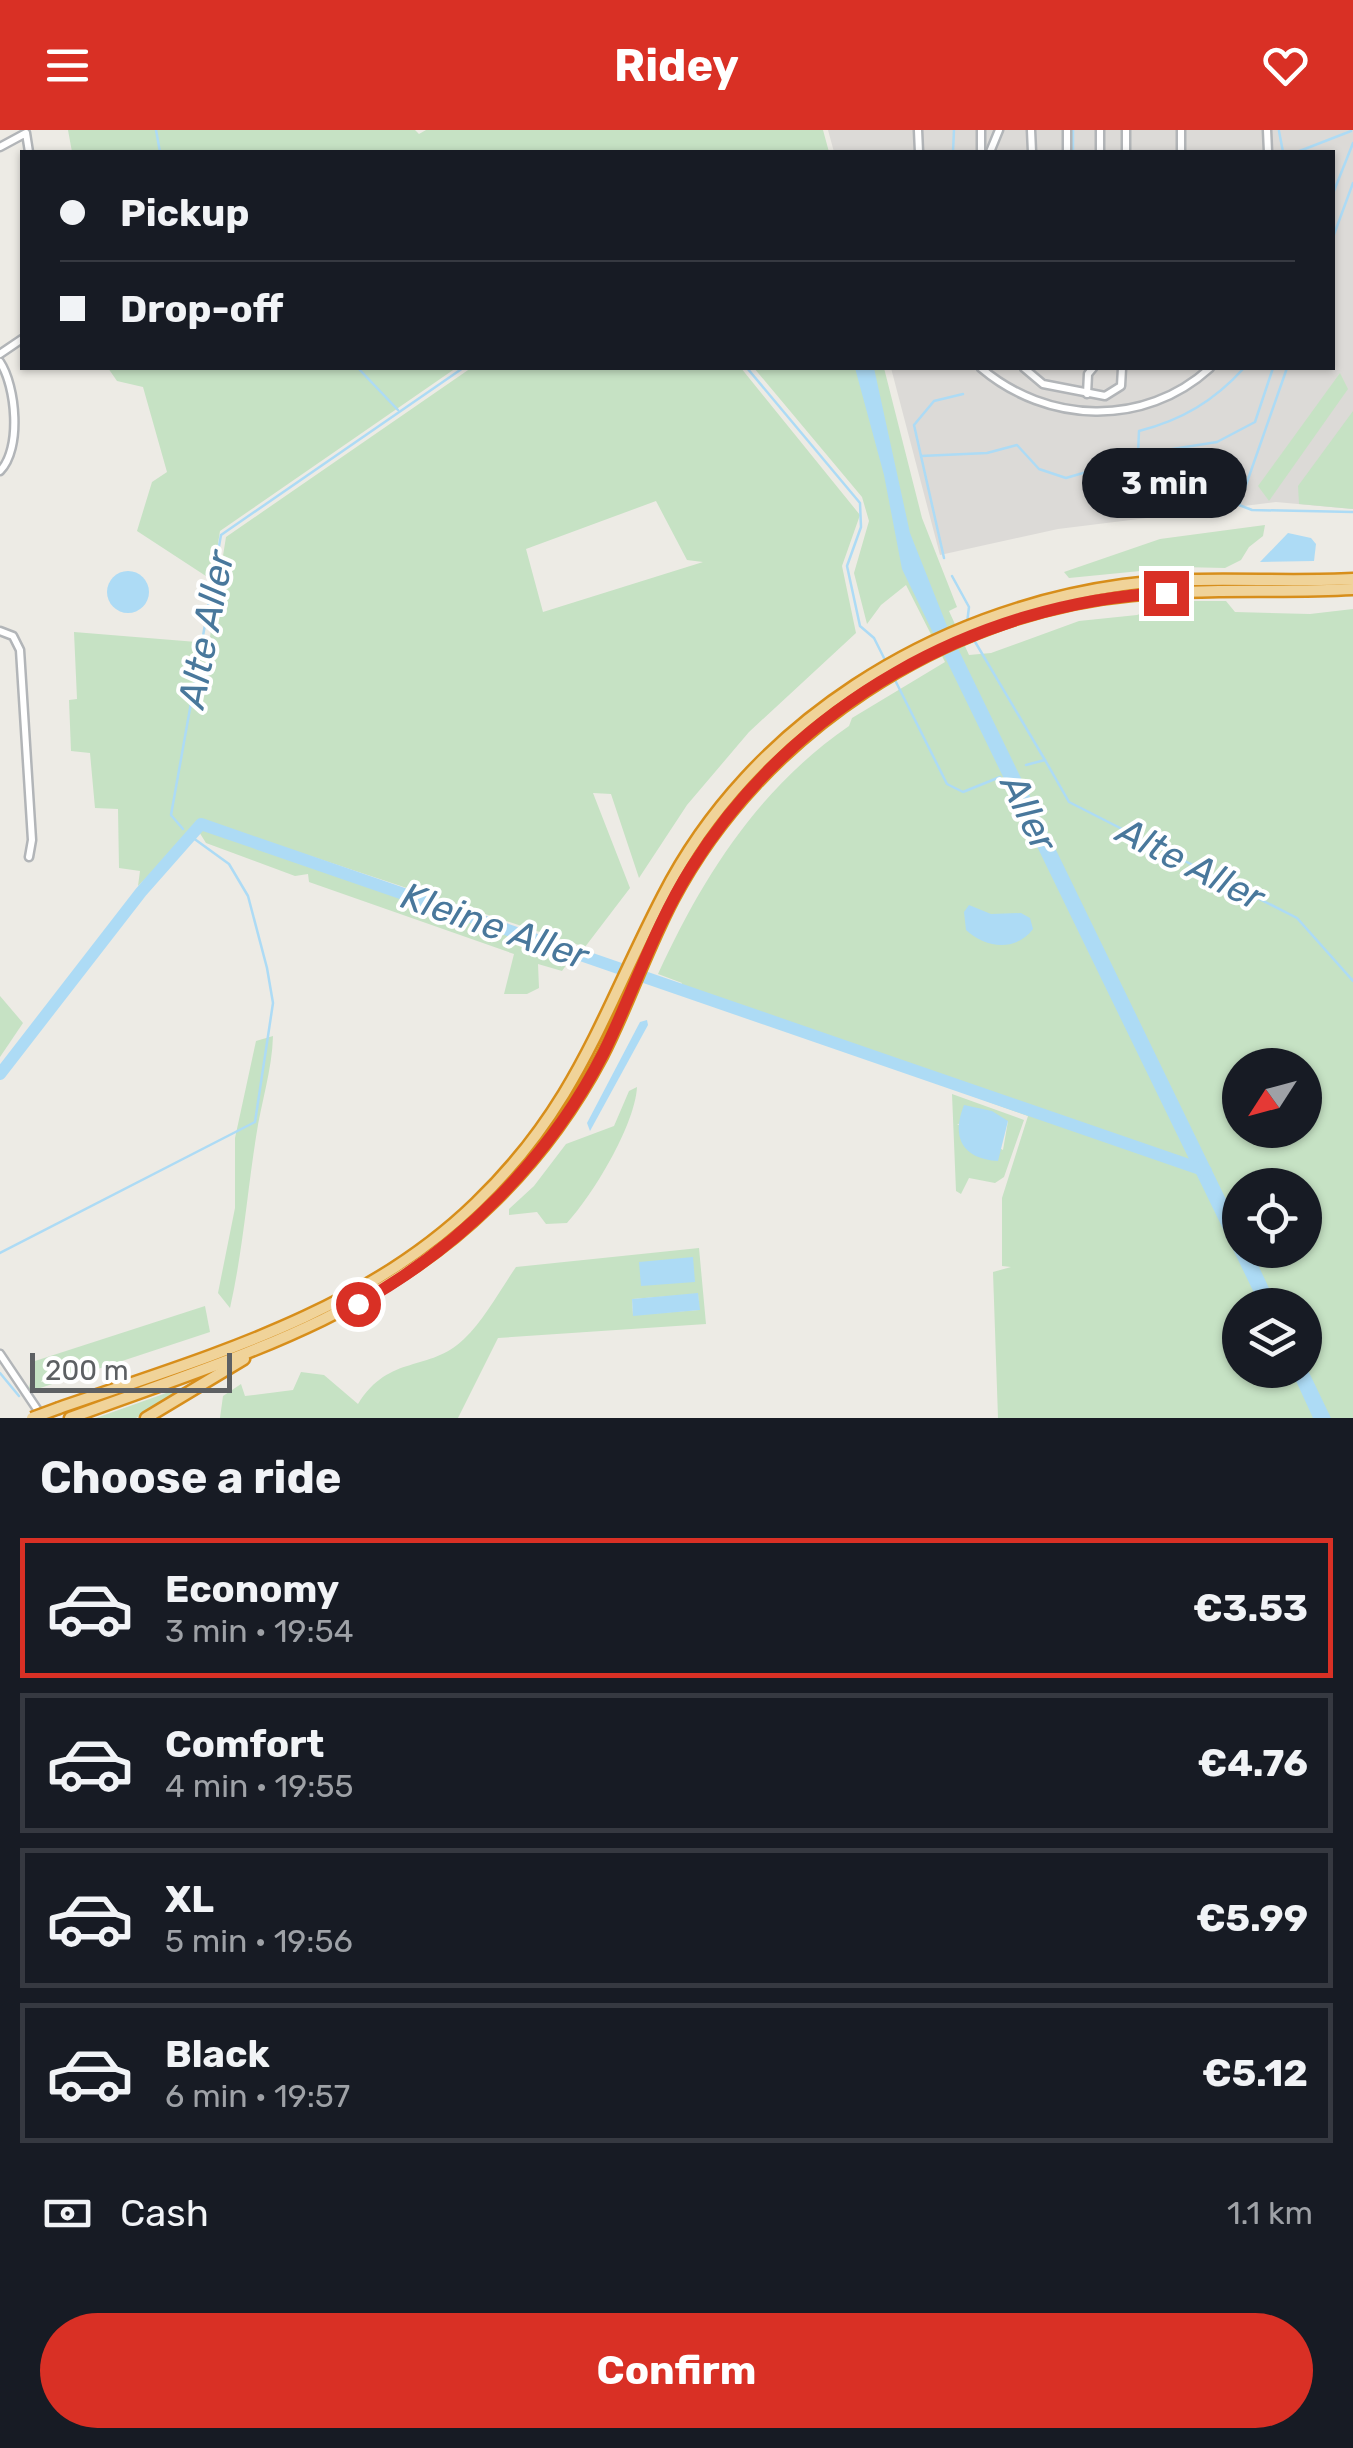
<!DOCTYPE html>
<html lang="en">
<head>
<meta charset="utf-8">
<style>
  body { margin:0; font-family:Rubik,sans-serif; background:#242831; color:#f1f3f6; height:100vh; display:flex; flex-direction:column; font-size:38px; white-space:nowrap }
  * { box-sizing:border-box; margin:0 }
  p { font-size:32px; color:#9ea1a6 }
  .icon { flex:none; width:55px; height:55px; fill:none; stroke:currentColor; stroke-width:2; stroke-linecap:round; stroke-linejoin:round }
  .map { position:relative; height:1288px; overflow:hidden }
  .side { display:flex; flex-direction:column; background:#171b24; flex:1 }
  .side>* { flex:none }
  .banner { position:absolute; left:20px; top:20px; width:1315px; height:220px; border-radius:0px; box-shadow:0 2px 8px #0004; display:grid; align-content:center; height:220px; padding:0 40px; background:#171b24 }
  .needle { width:65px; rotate:234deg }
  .controls { position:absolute; left:1222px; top:918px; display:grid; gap:20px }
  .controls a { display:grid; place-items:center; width:100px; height:100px; border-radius:50%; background:#171b24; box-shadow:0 2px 8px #0004; font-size:50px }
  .scale { position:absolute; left:30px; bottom:25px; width:202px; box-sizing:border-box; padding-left:10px; border:5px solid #5d6063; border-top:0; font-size:28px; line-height:35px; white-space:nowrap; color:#5d6063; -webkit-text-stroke:8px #fff; paint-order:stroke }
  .end { position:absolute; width:45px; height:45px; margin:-22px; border:12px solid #d93025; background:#fff; box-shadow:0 0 0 5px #fff }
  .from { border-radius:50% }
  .bubble { position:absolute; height:70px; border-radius:35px; background:#171b24; box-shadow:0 2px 8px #0004; font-size:32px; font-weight:700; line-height:70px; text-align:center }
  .banner b { display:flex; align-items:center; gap:35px; height:95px; font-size:38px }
  .banner b+b { border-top:2px solid #363941 }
  .banner i { width:25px; height:25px; background:#f1f3f6 }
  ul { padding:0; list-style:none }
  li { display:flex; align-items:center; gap:30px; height:140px; margin:0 20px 15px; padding:0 20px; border:5px solid #363941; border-radius:0px }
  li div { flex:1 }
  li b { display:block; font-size:38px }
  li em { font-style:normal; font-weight:700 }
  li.selected { border-color:#d93025 }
  li>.icon { width:90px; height:90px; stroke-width:1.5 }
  h2 { padding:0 40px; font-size:45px; line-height:120px }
  .pay { display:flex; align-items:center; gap:25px; height:110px; padding:0 40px; font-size:38px }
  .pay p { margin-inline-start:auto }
  .action { display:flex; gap:20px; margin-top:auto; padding:20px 40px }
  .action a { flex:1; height:115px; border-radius:60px; background:#d93025; color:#fff; font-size:40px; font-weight:700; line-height:115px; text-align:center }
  header { display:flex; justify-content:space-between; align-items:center; height:130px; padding:0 40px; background:#d93025; color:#fff; font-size:45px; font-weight:700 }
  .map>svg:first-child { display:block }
  .industrial { fill:#dcdad7 }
  .green { fill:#c6e2c4; fill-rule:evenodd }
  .water { fill:#addbf5 }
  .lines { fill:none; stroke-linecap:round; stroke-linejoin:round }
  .stream { stroke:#addbf5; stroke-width:2.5 }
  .river { stroke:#addbf5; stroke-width:12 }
  .minor-casing { stroke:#b2b5b8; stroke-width:11 }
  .highway-casing { stroke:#d78e1b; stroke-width:15 }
  .minor { stroke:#fff; stroke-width:6 }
  .highway { stroke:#f0d399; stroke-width:10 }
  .highway-bridge-casing { stroke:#d78e1b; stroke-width:15; stroke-linecap:butt }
  .highway-bridge { stroke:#f0d399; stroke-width:10 }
  .route { stroke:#d93025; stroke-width:12 }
  .labels { text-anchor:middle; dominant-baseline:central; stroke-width:8; stroke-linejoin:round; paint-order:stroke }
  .water-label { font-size:38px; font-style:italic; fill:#49789c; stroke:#fff }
</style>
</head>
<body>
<header><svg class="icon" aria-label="menu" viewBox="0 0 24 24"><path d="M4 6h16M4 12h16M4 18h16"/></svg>Ridey<svg class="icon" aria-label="heart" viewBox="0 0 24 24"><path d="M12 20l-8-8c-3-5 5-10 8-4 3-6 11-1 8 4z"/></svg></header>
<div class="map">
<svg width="1353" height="1288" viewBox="0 0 1353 1288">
  <rect width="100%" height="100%" fill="#edebe5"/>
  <polygon class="industrial" points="828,0 1353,0 1353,379 1276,372 1058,399 940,425 891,238 1332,238 1332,22 834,22"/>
  <g class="green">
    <polygon points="68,0 415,0 419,4 426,0 823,0 829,22 72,22"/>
    <polygon points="108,238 456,238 220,401 212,450 137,401 152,352 167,342 143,257 117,251"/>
    <path d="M 471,238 L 741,238 L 860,385 L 842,436 L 856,503 L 749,602 L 687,675 L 639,748 L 611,664 L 593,663 L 630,758 L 585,817 L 199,689 L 190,704 L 138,756 L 140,741 L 119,738 L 118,679 L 95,678 L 90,623 L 71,621 L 69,570 L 77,569 L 74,502 L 209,513 L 226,407 ZM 656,371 L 687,430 L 703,432 L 543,482 L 526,419 Z"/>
    <path d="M 754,238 L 884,238 L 922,388 L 957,477 L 949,481 L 969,525 L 991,523 L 1079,491 L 1137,485 L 1173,471 L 1226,471 L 1235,482 L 1310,484 L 1353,479 L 1353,1288 L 998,1288 L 993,1142 L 1011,1137 L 1002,1136 L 1002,1068 L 1028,986 L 678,860 L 682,853 L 658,844 C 703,746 759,658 849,596 L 852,588 L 945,532 L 906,455 L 881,475 L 867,494 L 854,443 L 869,391 L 862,367 ZM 1240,935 L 1305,935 L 1305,1000 L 1240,1000 ZM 1240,1055 L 1305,1055 L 1305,1120 L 1240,1120 ZM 1240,1175 L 1305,1175 L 1305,1240 L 1240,1240 Z"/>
    <polygon points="1340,243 1348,259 1269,371 1258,356"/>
    <polygon points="1353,281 1353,379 1299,374 1298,356"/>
    <polygon points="1265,395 1263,406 1249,417 1241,430 1225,438 1181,437 1069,448 1064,442 1160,409"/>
    <polygon points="196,697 547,815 574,824 562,841 538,834 539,858 527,864 504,864 514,824 309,752 308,744 295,746 206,713"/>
    <polygon points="0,866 23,893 0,927"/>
    <path d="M 273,906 C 272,941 261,972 256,1007 C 247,1064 243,1120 230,1178 L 218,1163 L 235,1078 L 235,1008 L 256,911 Z"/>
    <path d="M 637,957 C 635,995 593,1065 567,1093 L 546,1094 L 537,1082 L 509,1085 L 509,1079 L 534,1056 L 566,1014 L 614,996 L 629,961 Z"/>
    <path d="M 952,964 L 1024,990 L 1004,1047 L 995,1053 L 969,1048 L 961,1064 L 956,1061 ZM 1008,991 L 1003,1020 L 957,994 Z"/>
    <path d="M 699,1118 L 706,1194 L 498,1208 L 458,1288 L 220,1288 L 223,1266 L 241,1254 L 245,1266 L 293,1260 L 301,1242 L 324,1245 L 358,1274 C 390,1223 429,1243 464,1209 C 484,1190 500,1160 516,1137 ZM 698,1164 L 699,1180 L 633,1185 L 632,1169 Z"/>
    <polygon points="205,1176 210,1202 28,1262 35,1231"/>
    <polygon points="200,1251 136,1288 96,1288"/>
  </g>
  <g class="water">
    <polygon points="855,238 874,238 910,403 947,496 1240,1098 1240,1120 1251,1120 1277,1175 1260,1175 902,439 884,345"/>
    <polygon points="1288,403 1311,408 1316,414 1314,431 1260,432"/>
    <circle cx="128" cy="462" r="21"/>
    <path d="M 969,775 L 991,784 L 1021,783 L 1030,788 L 1033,799 C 1016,822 985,818 966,800 L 964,782 Z"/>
    <polygon points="647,890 648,895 590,1001 587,993 640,892"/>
    <path d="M 964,975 L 992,981 L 1008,991 L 998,1031 C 962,1029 951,1007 964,975 Z"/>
    <polygon points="693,1127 695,1152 641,1156 639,1132"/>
    <polygon points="698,1163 700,1180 633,1186 632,1169"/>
    <polygon points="1305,1234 1331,1288 1313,1288 1291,1240 1305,1240"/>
  </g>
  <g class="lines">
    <g class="stream">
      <polyline points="156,0 160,22"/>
      <polyline points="1279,1 1283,22"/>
      <polyline points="953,22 954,0"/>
      <polyline points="1073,22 1073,0"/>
      <polyline points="1297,22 1351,1"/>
      <polyline points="1332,66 1353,13"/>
      <polyline points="1332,110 1353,53"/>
      <polyline points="358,238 398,280"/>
      <polyline points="747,238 860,373 861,397 847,436 860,496 874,508 886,532"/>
      <polyline points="1287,238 1239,375 1252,380 1353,382"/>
      <path d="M 1138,324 L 1139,301 C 1182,290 1214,271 1244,238"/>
      <polyline points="921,326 987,323 1017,315 1039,339 1066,348 1154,322 1217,312 1255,292 1273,238"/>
      <polyline points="944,428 914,295 934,271 963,264"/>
      <polyline points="952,446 969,477 967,493"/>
      <polyline points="974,510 1045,630"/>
      <polyline points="894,548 947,654 963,662 1000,647"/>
      <polyline points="1026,635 1045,630 1069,672 1297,788 1353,851"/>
      <polyline points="183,699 171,685 221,405 463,238"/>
      <polyline points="0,1123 255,992 273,873 267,838 248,766 229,734 189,705"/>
      <polyline points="0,1243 19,1266"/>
    </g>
    <polyline class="river" points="0,944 141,762 201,694 1206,1041"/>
    <defs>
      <g id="minor">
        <polyline points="918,0 919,22"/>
        <polyline points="981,0 981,22"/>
        <polyline points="1031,0 1032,22"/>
        <polyline points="1267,0 1268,22"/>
        <polyline points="0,17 26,3 29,22"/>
        <polyline points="990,22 999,0"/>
        <polyline points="1067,22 1067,0"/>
        <polyline points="1100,22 1100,0"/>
        <polyline points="1126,22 1126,0"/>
        <polyline points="1181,22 1181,0"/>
        <polyline points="0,224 22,209"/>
        <path d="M 0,232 C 16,256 22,319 0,341"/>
        <path d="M 981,238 C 1047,294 1144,298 1210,238"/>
        <polyline points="1024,238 1043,254 1105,266 1121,256 1122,238"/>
        <polyline points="1087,264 1088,244 1093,238"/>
        <polyline points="0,501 13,506 20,520 32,710 29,727"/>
        <polyline points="0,1224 41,1285"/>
      </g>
      <g id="highway">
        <path d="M 59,1278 C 206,1227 362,1184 476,1073 C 577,976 602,884 663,766 C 751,593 934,481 1123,455 C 1198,445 1277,453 1353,449"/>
        <path d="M 70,1288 C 218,1233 373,1190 489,1076 C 534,1033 573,981 602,926 C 628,875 646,820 673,769 C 761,603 945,482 1132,465 C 1206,458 1279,463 1353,459"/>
        <polyline points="146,1288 244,1229"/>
      </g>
    </defs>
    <use href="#minor" class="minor-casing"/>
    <use href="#highway" class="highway-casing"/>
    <use href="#minor" class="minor"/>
    <use href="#highway" class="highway"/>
    <defs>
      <polyline id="highway-bridge" points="32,1288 59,1278"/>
    </defs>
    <use href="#highway-bridge" class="highway-bridge-casing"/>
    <use href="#highway-bridge" class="highway-bridge"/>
  </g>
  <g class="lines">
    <path class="route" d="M 358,1174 C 461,1117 551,1027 604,922 C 634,861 655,795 692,737 C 793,575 977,472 1166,463"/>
  </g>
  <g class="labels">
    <g class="water-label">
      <text transform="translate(206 499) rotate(-79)">Alte Aller</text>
      <text transform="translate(1029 683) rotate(64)">Aller</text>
      <text transform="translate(1191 734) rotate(27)">Alte Aller</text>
      <text transform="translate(495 796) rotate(19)">Kleine Aller</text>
    </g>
  </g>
</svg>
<div class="controls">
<a><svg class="needle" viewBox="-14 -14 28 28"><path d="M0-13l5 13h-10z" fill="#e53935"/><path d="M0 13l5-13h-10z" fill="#9ea1a6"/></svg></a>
<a><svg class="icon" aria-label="locate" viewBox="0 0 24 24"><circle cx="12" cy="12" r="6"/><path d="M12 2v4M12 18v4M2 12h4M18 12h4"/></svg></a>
<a><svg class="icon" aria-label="layers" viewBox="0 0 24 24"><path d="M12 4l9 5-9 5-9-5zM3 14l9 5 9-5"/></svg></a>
</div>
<div class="scale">200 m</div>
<i class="end from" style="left:358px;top:1174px"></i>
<i class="end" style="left:1166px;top:463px"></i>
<div class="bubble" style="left:1082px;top:318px;width:165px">3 min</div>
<div class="banner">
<b><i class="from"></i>Pickup</b>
<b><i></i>Drop-off</b>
</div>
</div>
<section class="side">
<h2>Choose a ride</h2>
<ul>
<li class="selected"><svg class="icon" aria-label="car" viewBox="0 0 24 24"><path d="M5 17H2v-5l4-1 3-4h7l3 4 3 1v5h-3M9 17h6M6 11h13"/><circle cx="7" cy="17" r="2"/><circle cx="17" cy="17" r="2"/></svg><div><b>Economy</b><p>3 min · 19:54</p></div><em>€3.53</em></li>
<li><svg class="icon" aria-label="car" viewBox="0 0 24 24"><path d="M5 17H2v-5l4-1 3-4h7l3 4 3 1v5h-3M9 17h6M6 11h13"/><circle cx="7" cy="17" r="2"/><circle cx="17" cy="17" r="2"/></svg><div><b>Comfort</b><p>4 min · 19:55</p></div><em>€4.76</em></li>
<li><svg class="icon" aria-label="car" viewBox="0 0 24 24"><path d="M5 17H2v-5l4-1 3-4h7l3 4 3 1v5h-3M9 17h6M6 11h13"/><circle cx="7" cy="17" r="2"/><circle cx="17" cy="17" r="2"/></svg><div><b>XL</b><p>5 min · 19:56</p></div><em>€5.99</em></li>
<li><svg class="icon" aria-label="car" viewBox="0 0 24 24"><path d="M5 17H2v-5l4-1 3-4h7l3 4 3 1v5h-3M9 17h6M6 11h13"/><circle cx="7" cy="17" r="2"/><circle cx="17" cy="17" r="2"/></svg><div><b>Black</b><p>6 min · 19:57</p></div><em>€5.12</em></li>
</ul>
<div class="pay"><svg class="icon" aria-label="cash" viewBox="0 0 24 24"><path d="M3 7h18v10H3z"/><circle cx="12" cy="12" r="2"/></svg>Cash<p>1.1 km</p></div>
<div class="action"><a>Confirm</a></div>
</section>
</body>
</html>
